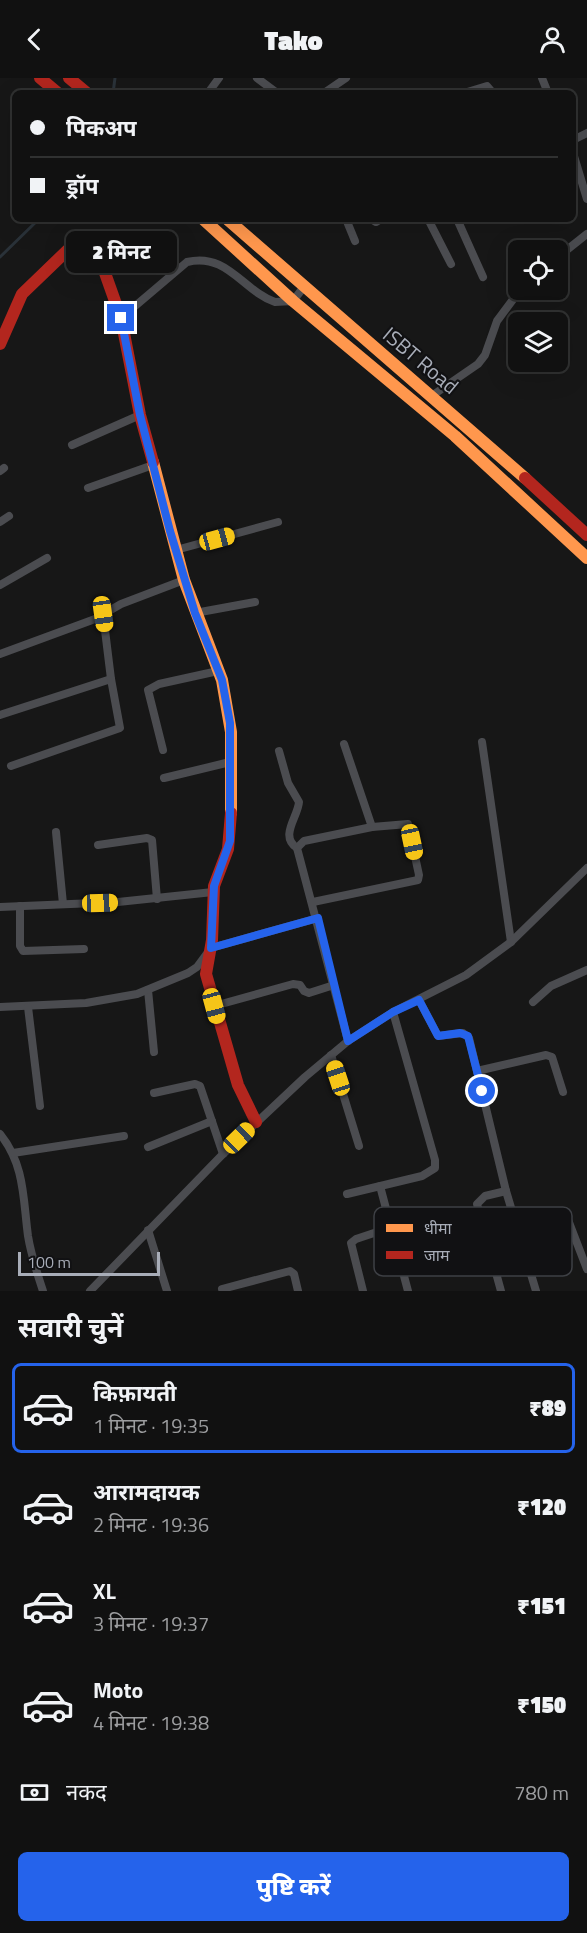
<!DOCTYPE html>
<html lang="hi">
<head>
<meta charset="utf-8">
<style>
  body { margin:0; font-family:"Titillium Web","Noto Sans Devanagari",sans-serif; background:#1a1a1a; color:#f1f3f6; height:100vh; display:flex; flex-direction:column; font-size:22px; white-space:nowrap }
  * { box-sizing:border-box; margin:0 }
  p { font-size:20px; color:#9c9d9f }
  .icon { flex:none; width:33px; height:33px; fill:none; stroke:currentColor; stroke-width:2; stroke-linecap:round; stroke-linejoin:round }
  .map { position:relative; height:1213px; overflow:hidden }
  .side { display:flex; flex-direction:column; background:#111; flex:1 }
  .side>* { flex:none }
  .top-card { position:absolute; left:12px; top:12px; width:564px; height:132px; border-radius:9px; box-shadow:0 6px 24px #0002,0 0 0 2px #303131; display:grid; align-content:center; height:132px; padding:0 18px; background:#111 }
  .tools { position:absolute; left:508px; top:162px; display:grid; gap:12px }
  .tools a { display:grid; place-items:center; width:60px; height:60px; border-radius:9px; background:#111; box-shadow:0 6px 24px #0002,0 0 0 2px #303131; font-size:30px }
  .scale { position:absolute; left:18px; bottom:15px; width:142px; box-sizing:border-box; padding-left:6px; border:3px solid #a8adb8; border-top:0; font-size:16px; line-height:21px; white-space:nowrap; color:#a8adb8; -webkit-text-stroke:4px #111113; paint-order:stroke }
  .end { position:absolute; width:27px; height:27px; margin:-14px; border:8px solid #2563eb; background:#fff; box-shadow:0 0 0 3px #fff }
  .from { border-radius:50% }
  .bubble { position:absolute; height:42px; border-radius:9px; background:#111; box-shadow:0 6px 24px #0002,0 0 0 2px #303131; font-size:20px; font-weight:800; line-height:42px; text-align:center }
  .car { position:absolute; width:18px; height:36px; margin:-18px -9px; border-radius:8px; box-shadow:0 0 4px 2px #0007; background:linear-gradient(#f5c518 24%,#345 0 40%,#f5c518 0 76%,#345 0 86%,#f5c518 0) }
  .top-card b { display:flex; align-items:center; gap:21px; height:57px; font-size:22px }
  .top-card b+b { border-top:2px solid #303131 }
  .top-card i { width:15px; height:15px; background:#f1f3f6 }
  ul { padding:0; list-style:none }
  li { display:flex; align-items:center; gap:18px; height:90px; margin:0 12px 9px; padding:0 6px; border:3px solid transparent; border-radius:9px }
  li div { flex:1 }
  li b { display:block; font-size:22px }
  li em { font-style:normal; font-weight:800 }
  li.selected { border-color:#2563eb }
  li>.icon { width:54px; height:54px; stroke-width:1.5 }
  h2 { padding:0 18px; font-size:27px; line-height:72px }
  .pay { display:flex; align-items:center; gap:15px; height:66px; padding:0 18px; font-size:22px }
  .pay p { margin-inline-start:auto }
  .action { display:flex; gap:12px; margin-top:auto; padding:12px 18px }
  .action a { flex:1; height:69px; border-radius:9px; background:#2563eb; color:#fff; font-size:24px; font-weight:800; line-height:69px; text-align:center }
  header { display:flex; justify-content:space-between; align-items:center; height:78px; padding:0 18px; background:#111; font-size:27px; font-weight:800 }
  .map>svg:first-child { display:block }
  .lines { fill:none; stroke-linecap:round; stroke-linejoin:round }
  .stream { stroke:#2a3239; stroke-width:3 }
  .street { stroke:#4b4c50; stroke-width:8 }
  .slow { stroke:#ff974d; stroke-width:12 }
  .jam { stroke:#b3261e; stroke-width:12 }
  .route { stroke:#2563eb; stroke-width:8 }
  .labels { text-anchor:middle; dominant-baseline:central; stroke-width:4.5; stroke-linejoin:round; paint-order:stroke }
  .street-label { font-size:21px; fill:#a8adb8; stroke:#111113 }
  .key { fill:#111113; stroke:#3e4045; stroke-width:1.5 }
  .key-label { font-size:16px; fill:#a8adb8 }
</style>
</head>
<body>
<header><svg class="icon" aria-label="back" viewBox="0 0 24 24"><path d="M15 5l-7 7 7 7"/></svg>Tako<svg class="icon" aria-label="person" viewBox="0 0 24 24"><circle cx="12" cy="8" r="4"/><path d="M4 21q1-7 8-7t8 7"/></svg></header>
<div class="map">
<svg width="587" height="1213" viewBox="0 0 587 1213">
  <rect width="100%" height="100%" fill="#171717"/>
  <g class="lines">
    <g class="stream">
      <polyline points="113,15 115,0"/>
      <polyline points="0,179 39,141"/>
    </g>
    <g class="street">
      <polyline points="257,0 277,15"/>
      <polyline points="542,0 548,15"/>
      <polyline points="208,15 219,0"/>
      <polyline points="324,15 346,0"/>
      <polyline points="464,15 487,8 493,15"/>
      <polyline points="573,62 587,55"/>
      <polyline points="573,75 587,121"/>
      <polyline points="346,141 355,163"/>
      <polyline points="371,141 376,144 381,141"/>
      <polyline points="428,141 451,186"/>
      <polyline points="457,141 483,199"/>
      <polyline points="558,179 587,156"/>
      <path d="M 121,240 L 187,184 C 227,174 243,213 275,224 L 293,223 L 303,210"/>
      <polyline points="433,317 478,286 485,277 497,243 520,212"/>
      <polyline points="72,367 140,337"/>
      <polyline points="0,393 4,390"/>
      <polyline points="88,410 153,387"/>
      <polyline points="0,444 9,438"/>
      <polyline points="176,472 278,444"/>
      <polyline points="0,507 47,480"/>
      <polyline points="195,535 255,524"/>
      <polyline points="0,576 95,541 121,526 184,502"/>
      <polyline points="0,637 111,601"/>
      <polyline points="482,664 511,864"/>
      <polyline points="344,666 372,749"/>
      <polyline points="163,672 148,612 159,606 218,593"/>
      <path d="M 279,673 L 288,705 L 299,724 C 298,739 279,758 297,770"/>
      <polyline points="11,688 120,650 111,601 103,536"/>
      <polyline points="164,700 230,684"/>
      <polyline points="56,754 63,826"/>
      <polyline points="98,767 147,760 152,762 157,821"/>
      <polyline points="313,824 418,802 419,797 408,746 372,749 304,763 297,770 348,963"/>
      <polyline points="20,828 20,868 23,873 84,871"/>
      <polyline points="0,829 118,824 213,814"/>
      <polyline points="148,912 154,974"/>
      <polyline points="419,922 438,958 463,955 469,960 506,1113 536,1213"/>
      <polyline points="533,924 551,908 587,892"/>
      <polyline points="214,928 293,906 300,907 304,913 309,915 334,907"/>
      <polyline points="0,929 86,925 137,916 188,895 197,889 211,870 318,840"/>
      <polyline points="28,929 40,1028"/>
      <polyline points="331,977 359,1068"/>
      <polyline points="477,993 546,977 552,979 563,1014"/>
      <polyline points="154,1015 195,1006 200,1008 223,1076"/>
      <path d="M 0,1056 C 25,1087 23,1121 28,1158 C 31,1177 37,1195 43,1213"/>
      <polyline points="148,1069 212,1043"/>
      <polyline points="13,1075 124,1058"/>
      <polyline points="380,1108 408,1213"/>
      <polyline points="347,1116 422,1098 435,1090 435,1082 393,934"/>
      <polyline points="517,1148 557,1134 565,1134 587,1191"/>
      <polyline points="148,1152 167,1213"/>
      <polyline points="222,1211 290,1193 294,1196 298,1213"/>
      <polyline points="90,1213 223,1076 305,999 348,963 393,934 466,897 511,864 587,790"/>
      <polyline points="363,1213 351,1165 356,1161 392,1149"/>
      <polyline points="501,1213 477,1126 485,1118 506,1113"/>
    </g>
    <g class="slow">
      <polyline points="203,141 293,223 455,358 587,480"/>
      <polyline points="227,141 525,400"/>
      <polyline points="153,384 184,502 222,602 231,654 231,735"/>
    </g>
    <g class="jam">
      <polyline points="40,0 58,15"/>
      <polyline points="69,0 87,15"/>
      <polyline points="0,266 22,216 76,164 86,160 94,164 121,240 140,337 153,384"/>
      <polyline points="525,400 587,457"/>
      <polyline points="231,735 228,771 214,808 212,862 206,896 238,1007 256,1044"/>
    </g>
  </g>
  <g class="lines">
    <polyline class="route" points="121,240 140,337 170,453 195,535 222,602 230,645 230,763 214,808 211,870 318,840 348,963 393,934 419,922 438,958 460,955 468,958 482,1013"/>
  </g>
  <g class="labels">
    <g class="street-label">
      <text transform="translate(421 282) rotate(40)">ISBT Road</text>
    </g>
  </g>
  <rect x="374" y="1129" width="198" height="69" rx="9" class="key"/>
  <rect x="386" y="1146" width="27" height="8" fill="#ff974d"/>
  <rect x="386" y="1173" width="27" height="8" fill="#b3261e"/>
  <g class="key-label">
    <text x="424" y="1156">धीमा</text>
    <text x="424" y="1183">जाम</text>
  </g>
</svg>
<div class="tools">
<a><svg class="icon" aria-label="locate" viewBox="0 0 24 24"><circle cx="12" cy="12" r="6"/><path d="M12 2v4M12 18v4M2 12h4M18 12h4"/></svg></a>
<a><svg class="icon" aria-label="layers" viewBox="0 0 24 24"><path d="M12 4l9 5-9 5-9-5zM3 14l9 5 9-5"/></svg></a>
</div>
<div class="scale">100 m</div>
<i class="end from" style="left:482px;top:1013px"></i>
<i class="end" style="left:121px;top:240px"></i>
<div class="bubble" style="left:66px;top:153px;width:111px">2 मिनट</div>
<i class="car" style="left:217px;top:461px;rotate:75deg"></i>
<i class="car" style="left:103px;top:536px;rotate:172deg"></i>
<i class="car" style="left:412px;top:764px;rotate:168deg"></i>
<i class="car" style="left:100px;top:825px;rotate:88deg"></i>
<i class="car" style="left:214px;top:928px;rotate:165deg"></i>
<i class="car" style="left:338px;top:1000px;rotate:342deg"></i>
<i class="car" style="left:239px;top:1060px;rotate:46deg"></i>
<div class="top-card">
<b><i class="from"></i>पिकअप</b>
<b><i></i>ड्रॉप</b>
</div>
</div>
<section class="side">
<h2>सवारी चुनें</h2>
<ul>
<li class="selected"><svg class="icon" aria-label="car" viewBox="0 0 24 24"><path d="M5 17H2v-5l4-1 3-4h7l3 4 3 1v5h-3M9 17h6M6 11h13"/><circle cx="7" cy="17" r="2"/><circle cx="17" cy="17" r="2"/></svg><div><b>किफ़ायती</b><p>1 मिनट · 19:35</p></div><em>₹89</em></li>
<li><svg class="icon" aria-label="car" viewBox="0 0 24 24"><path d="M5 17H2v-5l4-1 3-4h7l3 4 3 1v5h-3M9 17h6M6 11h13"/><circle cx="7" cy="17" r="2"/><circle cx="17" cy="17" r="2"/></svg><div><b>आरामदायक</b><p>2 मिनट · 19:36</p></div><em>₹120</em></li>
<li><svg class="icon" aria-label="car" viewBox="0 0 24 24"><path d="M5 17H2v-5l4-1 3-4h7l3 4 3 1v5h-3M9 17h6M6 11h13"/><circle cx="7" cy="17" r="2"/><circle cx="17" cy="17" r="2"/></svg><div><b>XL</b><p>3 मिनट · 19:37</p></div><em>₹151</em></li>
<li><svg class="icon" aria-label="car" viewBox="0 0 24 24"><path d="M5 17H2v-5l4-1 3-4h7l3 4 3 1v5h-3M9 17h6M6 11h13"/><circle cx="7" cy="17" r="2"/><circle cx="17" cy="17" r="2"/></svg><div><b>Moto</b><p>4 मिनट · 19:38</p></div><em>₹150</em></li>
</ul>
<div class="pay"><svg class="icon" aria-label="cash" viewBox="0 0 24 24"><path d="M3 7h18v10H3z"/><circle cx="12" cy="12" r="2"/></svg>नकद<p>780 m</p></div>
<div class="action"><a>पुष्टि करें</a></div>
</section>
</body>
</html>
